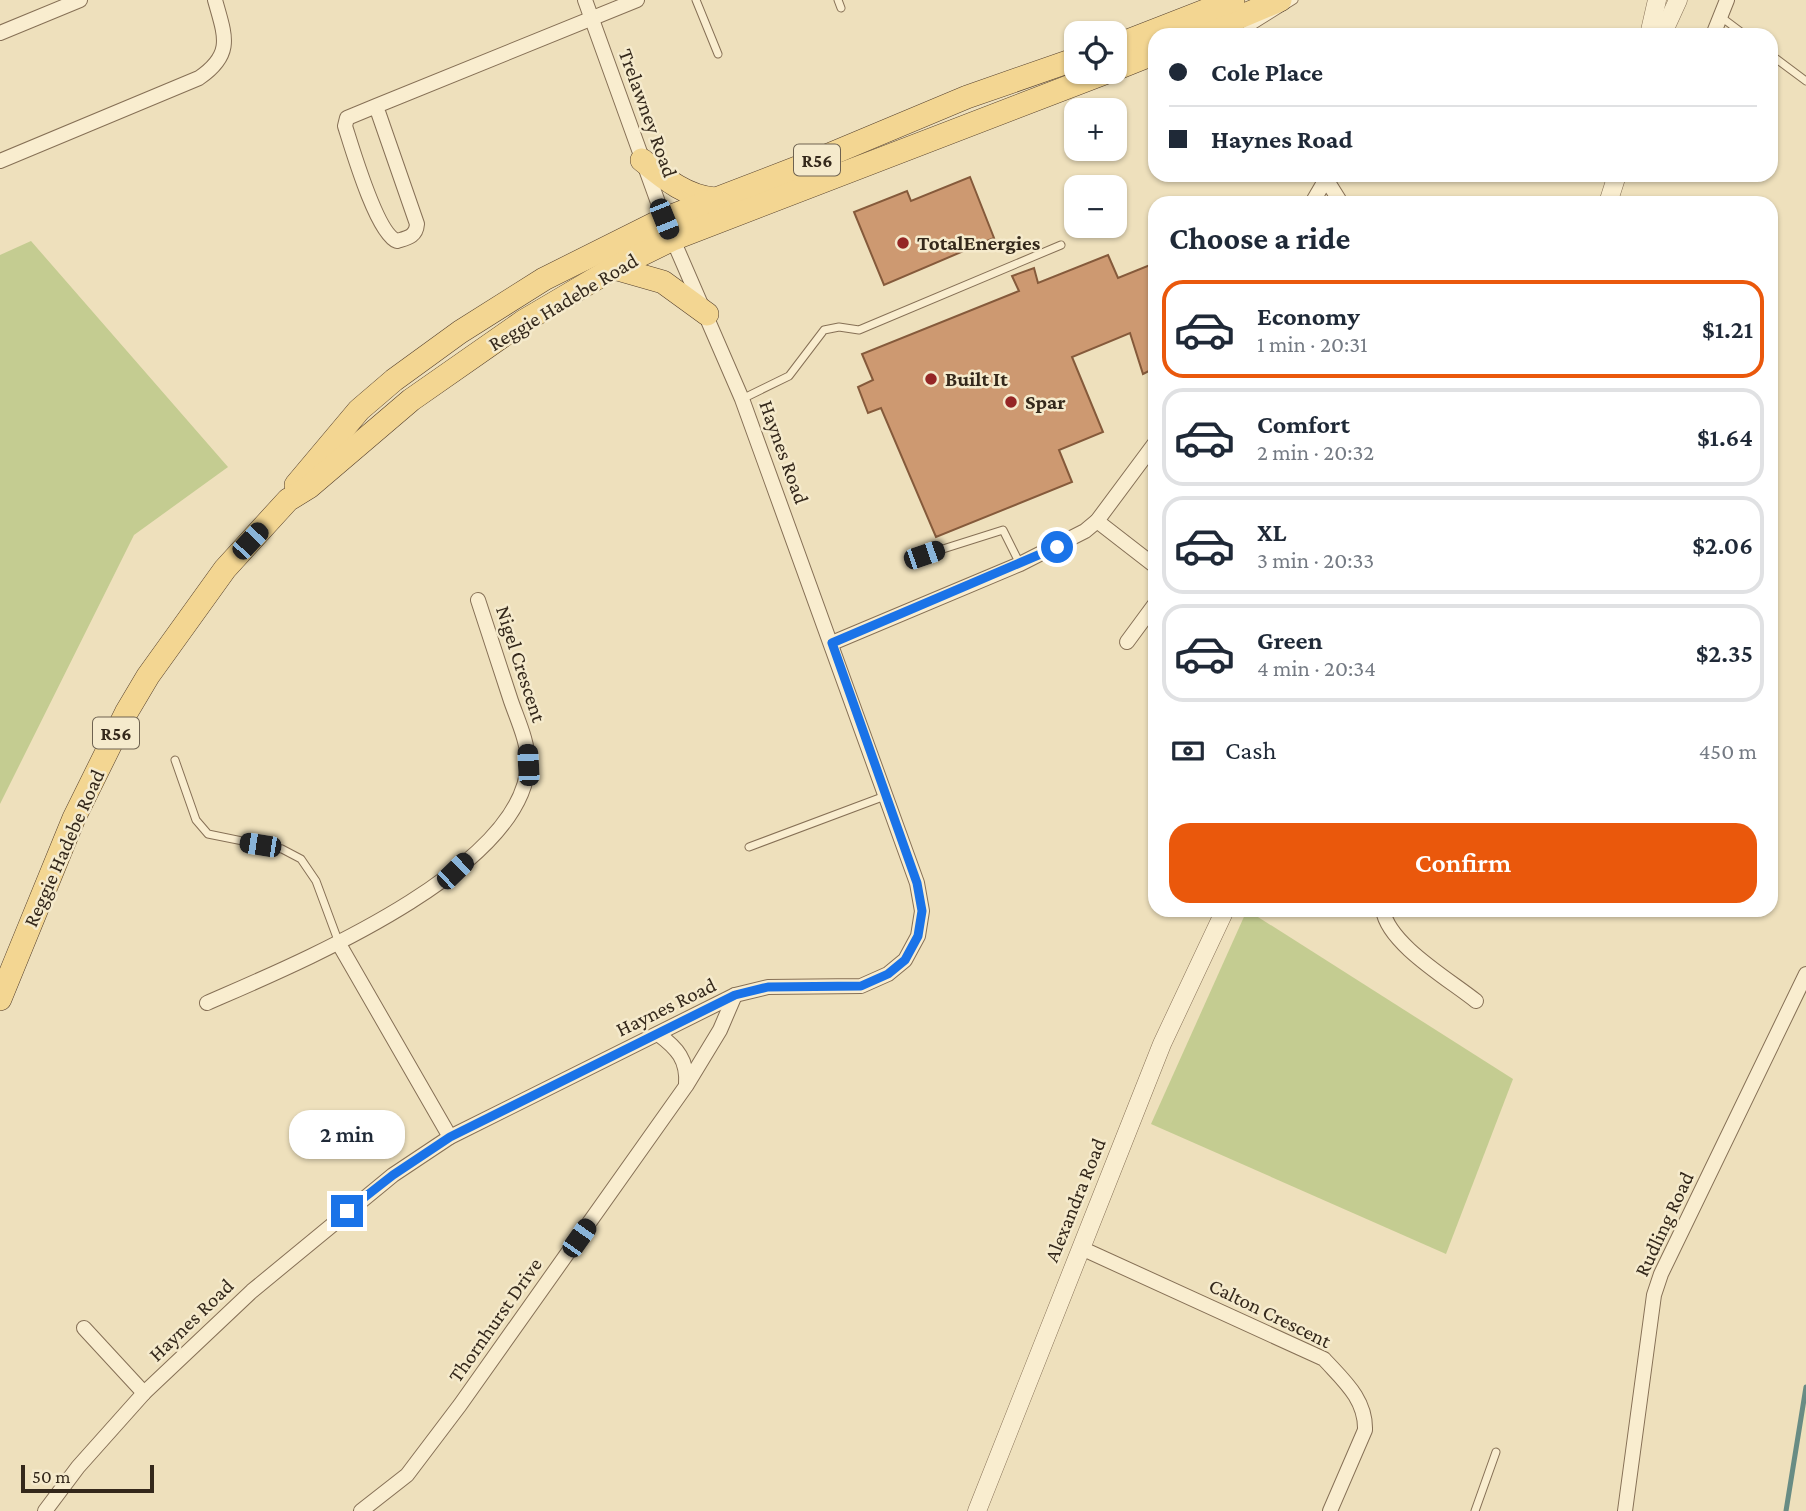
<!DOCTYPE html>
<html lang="en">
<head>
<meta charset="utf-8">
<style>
  body { margin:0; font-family:"Crimson Pro",serif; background:#f2f2f3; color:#1f2937; height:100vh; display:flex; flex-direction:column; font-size:26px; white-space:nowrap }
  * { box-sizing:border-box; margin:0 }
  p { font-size:23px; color:#747a83 }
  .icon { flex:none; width:38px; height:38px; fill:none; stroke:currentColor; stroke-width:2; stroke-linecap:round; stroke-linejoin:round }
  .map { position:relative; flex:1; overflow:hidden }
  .drawer { position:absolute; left:1148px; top:196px; width:630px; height:721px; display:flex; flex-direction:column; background:#fff; border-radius:21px; box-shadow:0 2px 5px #0004 }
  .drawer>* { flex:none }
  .top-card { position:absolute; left:1148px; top:28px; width:630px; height:154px; border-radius:21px; box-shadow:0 2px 5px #0004; display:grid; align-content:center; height:154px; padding:0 21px; background:#fff }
  .tools { position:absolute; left:1064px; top:21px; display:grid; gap:14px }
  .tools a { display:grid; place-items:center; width:63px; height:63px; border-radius:14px; background:#fff; box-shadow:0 2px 5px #0004; font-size:35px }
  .scale { position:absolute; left:21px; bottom:18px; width:133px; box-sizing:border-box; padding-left:7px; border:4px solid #34281b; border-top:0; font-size:19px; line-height:24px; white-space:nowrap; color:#34281b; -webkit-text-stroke:5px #f5eacc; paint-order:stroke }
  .end { position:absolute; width:32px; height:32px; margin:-16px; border:9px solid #1a73e8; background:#fff; box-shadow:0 0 0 4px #fff }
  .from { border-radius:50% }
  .bubble { position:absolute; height:49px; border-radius:21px; background:#fff; box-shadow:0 2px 5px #0004; font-size:23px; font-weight:600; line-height:49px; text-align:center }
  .car { position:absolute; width:21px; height:42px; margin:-21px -10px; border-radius:9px; box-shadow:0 0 5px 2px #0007; background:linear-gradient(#222 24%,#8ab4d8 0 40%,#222 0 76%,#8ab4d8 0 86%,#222 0) }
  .top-card b { display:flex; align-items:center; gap:24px; height:66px; font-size:26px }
  .top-card b+b { border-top:2px solid #e0e1e3 }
  .top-card i { width:18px; height:18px; background:#1f2937 }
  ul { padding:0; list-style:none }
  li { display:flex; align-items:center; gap:21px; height:98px; margin:0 14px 10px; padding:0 7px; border:4px solid #e0e1e3; border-radius:21px }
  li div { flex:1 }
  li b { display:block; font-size:26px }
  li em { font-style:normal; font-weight:600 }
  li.selected { border-color:#ea580c }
  li>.icon { width:63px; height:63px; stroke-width:1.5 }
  h2 { padding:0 21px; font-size:32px; line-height:84px }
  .pay { display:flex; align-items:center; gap:18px; height:77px; padding:0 21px; font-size:26px }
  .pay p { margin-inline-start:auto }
  .button { display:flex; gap:14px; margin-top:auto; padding:14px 21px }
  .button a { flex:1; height:80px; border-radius:21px; background:#ea580c; color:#fff; font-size:28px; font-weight:600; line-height:80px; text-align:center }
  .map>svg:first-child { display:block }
  .green { fill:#c4cc91 }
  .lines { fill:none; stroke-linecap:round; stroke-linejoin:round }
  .stream { stroke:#688c84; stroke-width:5 }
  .building { fill:#cd9971; stroke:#855a3b; stroke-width:2 }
  .service-casing { stroke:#867056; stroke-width:9 }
  .minor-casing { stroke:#867056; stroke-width:16 }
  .tertiary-casing { stroke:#867056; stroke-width:19 }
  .primary-casing { stroke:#533e2b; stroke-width:24 }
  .service { stroke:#f9edcf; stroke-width:7 }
  .minor { stroke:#f9edcf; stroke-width:14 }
  .tertiary { stroke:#f9edcf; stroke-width:18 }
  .primary { stroke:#f3d692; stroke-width:23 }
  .route { stroke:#1a73e8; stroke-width:9 }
  .poi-dot { fill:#952625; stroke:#f5eacc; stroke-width:2.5 }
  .labels { text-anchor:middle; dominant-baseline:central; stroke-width:5; stroke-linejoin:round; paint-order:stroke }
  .shield { fill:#f5eacc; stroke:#6e6250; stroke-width:2 }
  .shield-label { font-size:19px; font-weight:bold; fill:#34281b }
  .street-label { font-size:21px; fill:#34281b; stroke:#f5eacc }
  .poi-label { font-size:21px; font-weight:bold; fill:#34281b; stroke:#f5eacc; text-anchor:start }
</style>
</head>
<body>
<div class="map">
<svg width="1806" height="1511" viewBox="0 0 1806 1511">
  <rect width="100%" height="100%" fill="#eee0bc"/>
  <g class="green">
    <polygon points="31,241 228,467 134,535 0,804 0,255"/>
    <polygon points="1247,910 1513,1079 1446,1254 1151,1124"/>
  </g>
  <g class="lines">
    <polyline class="stream" points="1786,1511 1806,1387"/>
  </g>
  <g class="building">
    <polygon points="970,177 994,238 884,285 854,212 907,191 911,201"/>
    <polygon points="1108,255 1118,278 1155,263 1155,368 1143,374 1130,333 1072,357 1103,432 1059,450 1072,482 936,537 881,408 868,413 858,387 873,380 862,354 1019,291 1012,276 1034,268 1038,283"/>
  </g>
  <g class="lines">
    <defs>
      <g id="service">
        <polyline points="696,0 718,54"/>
        <polyline points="838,0 841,8"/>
        <polyline points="1721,17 1745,35"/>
        <polyline points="1238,35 1294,0"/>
        <polyline points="1771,55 1806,81"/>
        <polyline points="742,399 789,376 824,330 839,327 859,330 1061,245"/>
        <polyline points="924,555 1003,530 1020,564"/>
        <polyline points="175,760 196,820 208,834 282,849 301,859 316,881 339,943"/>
        <polyline points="749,847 885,796"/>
        <polyline points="1475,1511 1496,1452"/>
      </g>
      <g id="minor">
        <polyline points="0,33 80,0"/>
        <polyline points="1713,35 1727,0"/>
        <path d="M 376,106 L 417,224 C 416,237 407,238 397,241 C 377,234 352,148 345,126 L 347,118 L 376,106 L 637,0"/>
        <path d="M 0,161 L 199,78 C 234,54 225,36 215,0"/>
        <polyline points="1312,203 1326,179 1341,203"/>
        <polyline points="1097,521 1155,566"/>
        <polyline points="1127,642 1155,604"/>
        <polyline points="832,643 1020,564 1085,531 1097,521 1155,443"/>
        <path d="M 1383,910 C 1388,944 1450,980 1476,1001"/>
        <polyline points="339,944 450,1137"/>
        <path d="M 207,1003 C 291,966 525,871 528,763 C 528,742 518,721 511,701 C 500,667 489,634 478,600"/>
        <path d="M 658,1034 C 677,1048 688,1060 686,1085"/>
        <path d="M 1081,1248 L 1324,1359 C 1343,1380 1366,1399 1365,1430 L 1330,1511"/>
        <polyline points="84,1328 144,1393"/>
        <polyline points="45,1511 78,1467 144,1393 252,1291 393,1175 450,1137 735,995 768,987 861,986 888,974 905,960 918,936 922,911 917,883 742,399 664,219 585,0"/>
        <polyline points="361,1511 407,1475 460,1405 686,1086 720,1030 735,995"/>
        <polyline points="1625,1511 1654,1295 1661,1274 1806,974"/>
      </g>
      <g id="tertiary">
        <polyline points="1649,35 1657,0"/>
        <polyline points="1662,35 1678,0"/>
        <polyline points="1608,203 1617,175"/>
        <polyline points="977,1511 1162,1044 1225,910"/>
      </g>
      <g id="primary">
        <polyline points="1197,35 1280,0"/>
        <polyline points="1115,46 1233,0"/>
        <polyline points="1115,69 1155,53"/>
        <path d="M 642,160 C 664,178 686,197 715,199"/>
        <polyline points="614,268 663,282 707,314"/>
        <polyline points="296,485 359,410 394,380 460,332 544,279 664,219 807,164 967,97 1076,59"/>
        <polyline points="0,999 74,818 126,713 148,676 225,569 288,500 309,487 411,400 524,321 614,268 673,239 1107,72"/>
      </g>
    </defs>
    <use href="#service" class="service-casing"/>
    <use href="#minor" class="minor-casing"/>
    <use href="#tertiary" class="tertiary-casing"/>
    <use href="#primary" class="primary-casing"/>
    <use href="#service" class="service"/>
    <use href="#minor" class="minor"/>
    <use href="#tertiary" class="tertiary"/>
    <use href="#primary" class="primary"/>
  </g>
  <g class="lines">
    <polyline class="route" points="347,1211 393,1175 450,1137 735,995 768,987 861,986 888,974 905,960 918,936 922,911 917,883 832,643 1057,547"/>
  </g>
  <g class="poi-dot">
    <circle cx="903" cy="243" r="7"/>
    <circle cx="931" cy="379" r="7"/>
    <circle cx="1011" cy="402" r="7"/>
  </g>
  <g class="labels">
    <g class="shield">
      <rect x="794" y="144.5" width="46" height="31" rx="5"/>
      <rect x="93" y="717.5" width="46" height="31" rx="5"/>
    </g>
    <g class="shield-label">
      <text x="817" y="160">R56</text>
      <text x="116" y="733">R56</text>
    </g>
    <g class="street-label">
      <text transform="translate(648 113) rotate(70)">Trelawney Road</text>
      <text transform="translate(563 302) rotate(-31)">Reggie Hadebe Road</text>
      <text transform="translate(784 452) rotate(70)">Haynes Road</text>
      <text transform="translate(521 664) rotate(72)">Nigel Crescent</text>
      <text transform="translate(64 848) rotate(-66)">Reggie Hadebe Road</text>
      <text transform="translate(666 1007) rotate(-26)">Haynes Road</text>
      <text transform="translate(1075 1200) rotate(-68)">Alexandra Road</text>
      <text transform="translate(1664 1224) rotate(-65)">Rudling Road</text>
      <text transform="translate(1270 1313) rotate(26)">Calton Crescent</text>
      <text transform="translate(191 1320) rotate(-44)">Haynes Road</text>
      <text transform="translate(495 1320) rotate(-55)">Thornhurst Drive</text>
    </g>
    <g class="poi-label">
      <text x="917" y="243">TotalEnergies</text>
      <text x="945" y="379">Built It</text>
      <text x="1025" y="402">Spar</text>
    </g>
  </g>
</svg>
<div class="tools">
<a><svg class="icon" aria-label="locate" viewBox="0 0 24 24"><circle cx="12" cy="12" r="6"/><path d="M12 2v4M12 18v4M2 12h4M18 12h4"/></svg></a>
<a>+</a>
<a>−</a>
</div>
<div class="scale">50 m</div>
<i class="end from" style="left:1057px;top:547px"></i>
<i class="end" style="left:347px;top:1211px"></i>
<div class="bubble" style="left:289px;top:1110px;width:116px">2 min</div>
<i class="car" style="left:664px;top:219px;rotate:158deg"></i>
<i class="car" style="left:250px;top:541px;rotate:43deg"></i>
<i class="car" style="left:924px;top:555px;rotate:71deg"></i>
<i class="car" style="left:528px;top:765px;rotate:357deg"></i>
<i class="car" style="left:260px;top:845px;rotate:279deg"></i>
<i class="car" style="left:455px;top:871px;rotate:46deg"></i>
<i class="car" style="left:579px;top:1238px;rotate:35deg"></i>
<div class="top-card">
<b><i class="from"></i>Cole Place</b>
<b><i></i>Haynes Road</b>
</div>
<section class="drawer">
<h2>Choose a ride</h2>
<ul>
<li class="selected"><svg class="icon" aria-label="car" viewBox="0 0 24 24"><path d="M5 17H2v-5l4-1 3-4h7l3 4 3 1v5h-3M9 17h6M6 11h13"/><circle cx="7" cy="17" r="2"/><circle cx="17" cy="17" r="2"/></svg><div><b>Economy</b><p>1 min · 20:31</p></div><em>$1.21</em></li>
<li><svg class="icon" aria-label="car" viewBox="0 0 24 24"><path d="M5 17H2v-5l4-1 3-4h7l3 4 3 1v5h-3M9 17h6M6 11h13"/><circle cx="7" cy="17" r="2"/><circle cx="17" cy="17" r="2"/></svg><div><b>Comfort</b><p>2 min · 20:32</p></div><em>$1.64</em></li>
<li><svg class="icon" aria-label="car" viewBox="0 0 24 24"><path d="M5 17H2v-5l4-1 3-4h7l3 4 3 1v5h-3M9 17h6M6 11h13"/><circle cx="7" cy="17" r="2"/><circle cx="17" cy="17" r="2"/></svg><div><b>XL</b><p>3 min · 20:33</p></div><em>$2.06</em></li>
<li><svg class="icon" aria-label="car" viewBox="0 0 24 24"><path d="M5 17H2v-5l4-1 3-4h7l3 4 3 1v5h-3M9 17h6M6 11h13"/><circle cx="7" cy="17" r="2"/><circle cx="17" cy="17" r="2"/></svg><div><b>Green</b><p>4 min · 20:34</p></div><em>$2.35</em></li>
</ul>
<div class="pay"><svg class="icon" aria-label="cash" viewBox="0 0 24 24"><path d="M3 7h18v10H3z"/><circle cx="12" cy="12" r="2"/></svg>Cash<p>450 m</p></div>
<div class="button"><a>Confirm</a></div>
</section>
</div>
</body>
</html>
